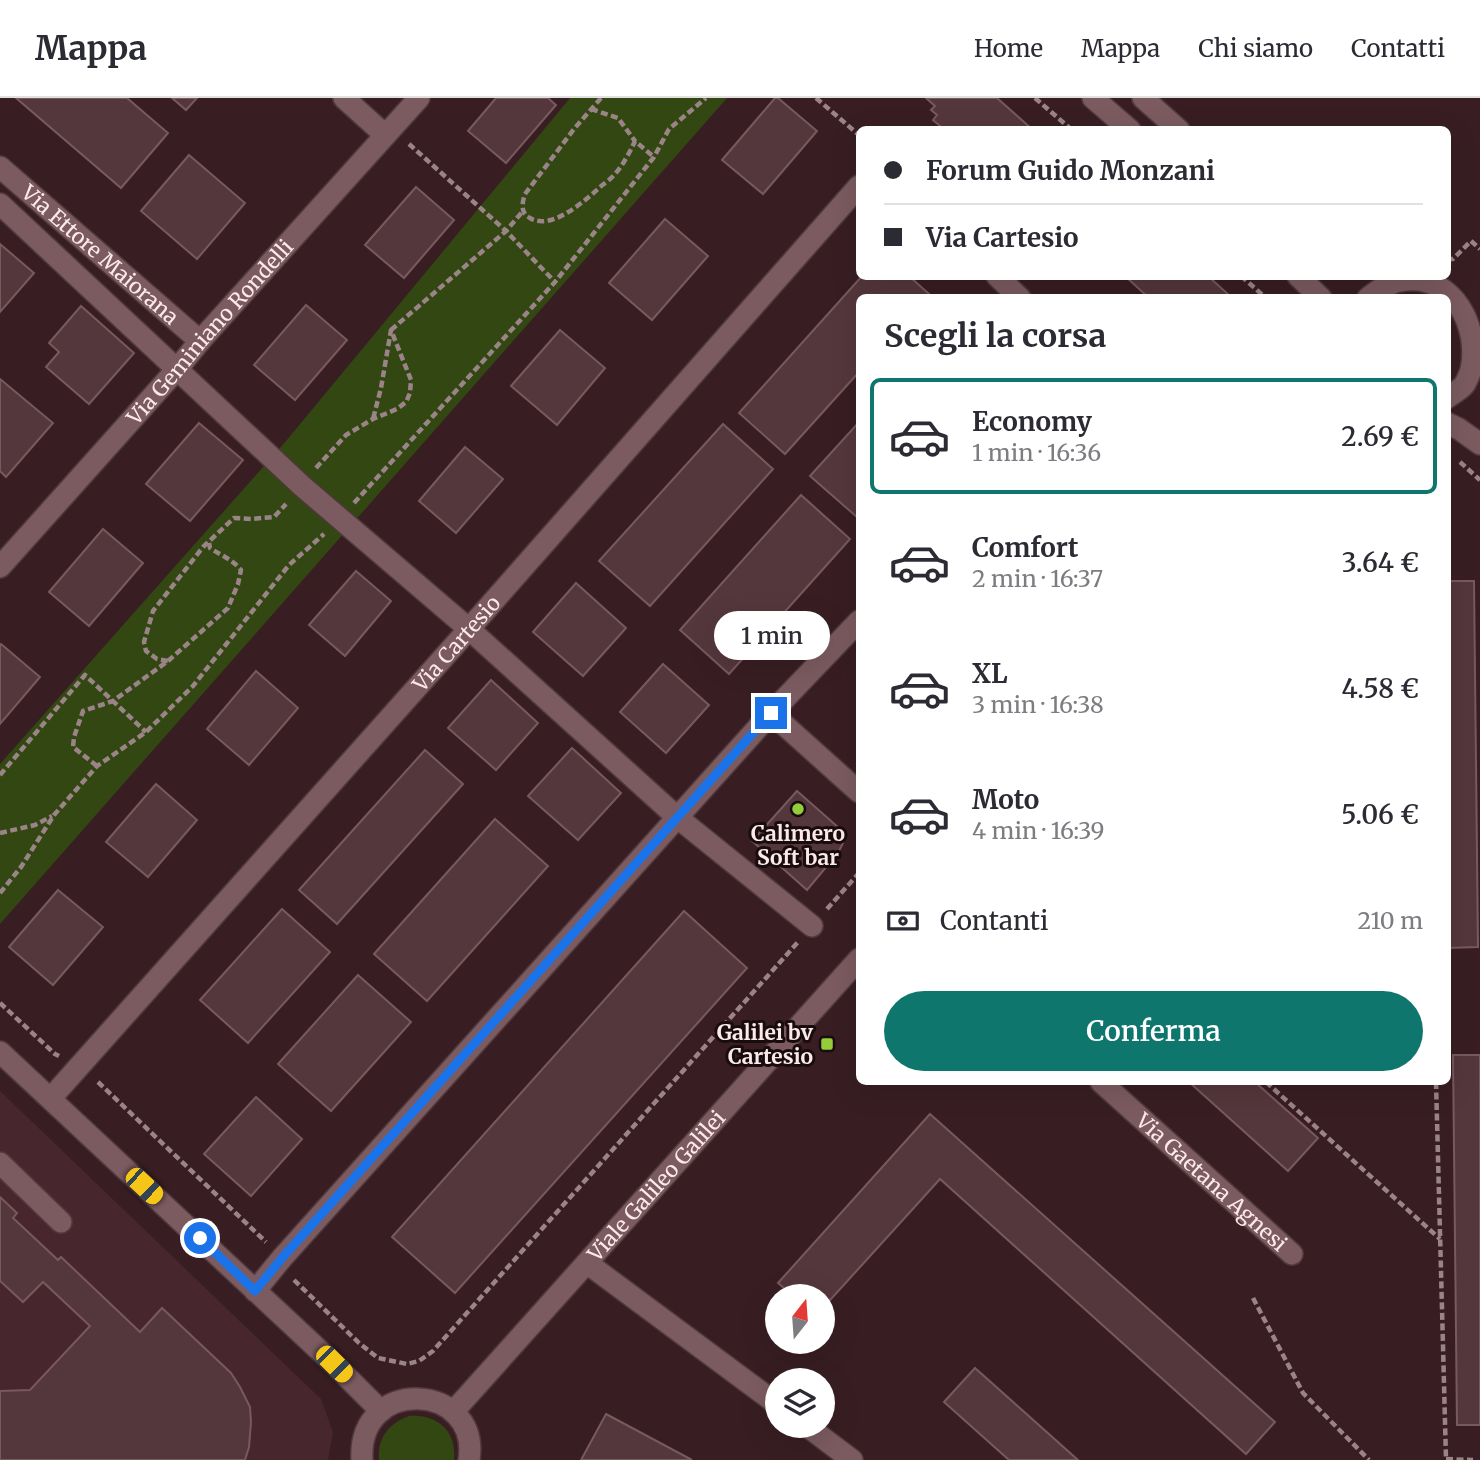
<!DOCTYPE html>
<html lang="it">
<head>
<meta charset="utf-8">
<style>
  body { margin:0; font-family:Merriweather,serif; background:#f7f7f7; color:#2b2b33; height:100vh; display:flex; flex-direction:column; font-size:26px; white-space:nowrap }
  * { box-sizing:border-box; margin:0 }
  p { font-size:23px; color:#7c7c81 }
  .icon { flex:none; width:38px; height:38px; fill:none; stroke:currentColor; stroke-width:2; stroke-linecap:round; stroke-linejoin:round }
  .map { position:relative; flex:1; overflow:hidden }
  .details { position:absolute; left:856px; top:196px; width:595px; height:791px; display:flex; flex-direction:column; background:#fff; border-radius:10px; box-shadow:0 7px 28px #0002 }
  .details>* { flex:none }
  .banner { position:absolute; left:856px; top:28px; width:595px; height:154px; border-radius:10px; box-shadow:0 7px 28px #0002; display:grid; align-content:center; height:154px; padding:0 28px; background:#fff }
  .needle { width:46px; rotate:17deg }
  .buttons { position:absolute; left:765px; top:1186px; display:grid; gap:14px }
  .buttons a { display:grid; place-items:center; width:70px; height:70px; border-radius:50%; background:#fff; box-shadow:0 7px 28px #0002; font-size:35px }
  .end { position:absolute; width:32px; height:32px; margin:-16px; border:9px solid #1a73e8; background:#fff; box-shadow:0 0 0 4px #fff }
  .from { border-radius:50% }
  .bubble { position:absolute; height:49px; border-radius:24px; background:#fff; box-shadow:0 7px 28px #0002; font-size:23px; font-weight:600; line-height:49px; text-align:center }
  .car { position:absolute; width:21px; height:42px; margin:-21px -10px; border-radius:9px; box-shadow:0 0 5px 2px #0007; background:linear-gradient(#f5c518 24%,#345 0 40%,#f5c518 0 76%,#345 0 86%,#f5c518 0) }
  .banner b { display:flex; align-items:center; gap:24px; height:66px; font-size:26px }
  .banner b+b { border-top:2px solid #e1e1e2 }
  .banner i { width:18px; height:18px; background:#2b2b33 }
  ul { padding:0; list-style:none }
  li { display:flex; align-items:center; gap:21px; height:116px; margin:0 14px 10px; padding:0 14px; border:4px solid transparent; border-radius:10px }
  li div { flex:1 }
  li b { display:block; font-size:26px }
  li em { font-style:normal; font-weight:600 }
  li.selected { border-color:#0f766e }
  li>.icon { width:63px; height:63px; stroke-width:1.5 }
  h2 { padding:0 28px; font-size:32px; line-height:84px }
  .pay { display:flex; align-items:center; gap:18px; height:77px; padding:0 28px; font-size:26px }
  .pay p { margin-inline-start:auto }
  .primary-button { display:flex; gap:14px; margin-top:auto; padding:14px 28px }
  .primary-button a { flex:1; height:80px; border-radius:42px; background:#0f766e; color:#fff; font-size:28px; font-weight:600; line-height:80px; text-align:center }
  header { display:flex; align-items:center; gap:42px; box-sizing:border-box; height:98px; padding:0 35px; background:#fff; border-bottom:2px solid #e1e1e2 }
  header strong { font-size:33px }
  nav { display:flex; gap:38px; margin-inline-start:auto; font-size:24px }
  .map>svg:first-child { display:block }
  .built { fill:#48262d }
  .green { fill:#324711 }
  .building { fill:#54373c; stroke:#78595e; stroke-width:2 }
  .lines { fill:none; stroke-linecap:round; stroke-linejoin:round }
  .minor-casing { stroke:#4f393d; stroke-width:24 }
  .path { stroke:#9b8488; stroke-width:4.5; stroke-dasharray:7 3.5; stroke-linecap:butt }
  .minor { stroke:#7b5b60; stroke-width:21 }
  .route { stroke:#1a73e8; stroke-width:9 }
  .poi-dot { fill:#95cc3a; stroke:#180c0e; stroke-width:2.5 }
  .labels { text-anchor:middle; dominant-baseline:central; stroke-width:6; stroke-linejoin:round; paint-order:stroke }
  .street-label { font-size:21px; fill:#fce9eb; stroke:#180c0e }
  .poi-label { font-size:21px; font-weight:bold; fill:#fce9eb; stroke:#180c0e }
</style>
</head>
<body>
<header>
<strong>Mappa</strong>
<nav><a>Home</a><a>Mappa</a><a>Chi siamo</a><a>Contatti</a></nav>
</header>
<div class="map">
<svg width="1480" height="1362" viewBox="0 0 1480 1362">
  <rect width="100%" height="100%" fill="#381e23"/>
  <polygon class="built" points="0,993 321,1301 333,1334 328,1362 0,1362"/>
  <g class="green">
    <polygon points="570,0 727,0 0,826 0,666 286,343"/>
    <path d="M 409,1318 C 437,1316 457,1333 454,1362 L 379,1362 C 377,1340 389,1325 409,1318 Z"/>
  </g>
  <g class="building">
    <polygon points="16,0 127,0 168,35 121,90"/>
    <polygon points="172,0 197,0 186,12"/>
    <polygon points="496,0 548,0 556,7 506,65 468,33"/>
    <polygon points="775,0 778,0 817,33 763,96 722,62"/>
    <polygon points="926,0 997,0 1033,32 945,32 933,22 937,17 931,12 935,8"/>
    <polygon points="189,57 245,105 197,161 141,113"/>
    <polygon points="416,89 454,122 404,180 365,147"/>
    <polygon points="665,121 708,158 652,222 609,185"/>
    <polygon points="0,146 34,175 0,214"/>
    <polygon points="862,178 909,178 929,196 926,200 859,200 859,274 785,356 739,315"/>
    <polygon points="1125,178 1208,178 1230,198 1228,200 1149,200"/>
    <polygon points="306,207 347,242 295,302 254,267"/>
    <polygon points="81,208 134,255 89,306 46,269 59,254 49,245"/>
    <polygon points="560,232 605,270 557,327 511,288"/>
    <polygon points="0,281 53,325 6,379 0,373"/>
    <polygon points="859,324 859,419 858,420 810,378"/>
    <polygon points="199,325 243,362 190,423 146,386"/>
    <polygon points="723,326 773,371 650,508 599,463"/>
    <polygon points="465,349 503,381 456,435 419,403"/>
    <polygon points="801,397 850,441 729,576 680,532"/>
    <polygon points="103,431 143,465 89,528 49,494"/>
    <polygon points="356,473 391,503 345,558 309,527"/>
    <polygon points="1447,483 1474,483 1478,849 1447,850"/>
    <polygon points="576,485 626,530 583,578 533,534"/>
    <polygon points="1,546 40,579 0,626 0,547"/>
    <polygon points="663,566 709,607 666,655 620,614"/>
    <polygon points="256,573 298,610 249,667 207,631"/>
    <polygon points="491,582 538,625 496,672 448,630"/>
    <polygon points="572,650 621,695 578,742 528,698"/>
    <polygon points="425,652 463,686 337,826 299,792"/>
    <polygon points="156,686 197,722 148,779 106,744"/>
    <polygon points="797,693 838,729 842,739 843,745 838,755 807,792 752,743"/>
    <polygon points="495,721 548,768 427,903 374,856"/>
    <polygon points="58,792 103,829 53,887 9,849"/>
    <polygon points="282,811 330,854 248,945 200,902"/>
    <polygon points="684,813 747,870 455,1195 392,1139"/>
    <polygon points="358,877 411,924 331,1013 278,966"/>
    <polygon points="1453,957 1480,957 1480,1327 1457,1327"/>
    <polygon points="1189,984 1255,984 1318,1040 1288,1073"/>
    <polygon points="256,999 302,1041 251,1098 204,1056"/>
    <polygon points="930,1016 1275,1324 1246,1356 940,1081 822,1211 822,1199 794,1199 778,1185"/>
    <polygon points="0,1099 17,1115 13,1120 58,1162 61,1159 140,1234 162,1210 231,1275 240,1289 250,1309 251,1324 249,1349 245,1362 0,1362 0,1293 30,1292 90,1228 43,1184 23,1204 0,1183"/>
    <polygon points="975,1270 1078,1362 1009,1362 944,1304"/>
    <polygon points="606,1316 692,1362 581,1362"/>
  </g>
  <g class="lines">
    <defs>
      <g id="minor">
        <polyline points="344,0 385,37"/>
        <polyline points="1093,0 1130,32"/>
        <polyline points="1143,0 1179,32"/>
        <path id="s1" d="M 0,69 L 200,243"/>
        <polyline points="0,106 302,388 469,531 678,720 812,828"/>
        <polyline points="997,178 1020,200"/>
        <polyline points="1298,178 1321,200"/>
        <path d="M 1368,200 C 1379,191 1392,183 1406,182 C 1454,178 1480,229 1471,272 C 1469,277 1467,283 1464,287 C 1460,292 1452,296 1447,300"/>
        <polyline points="1447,325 1459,331 1480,346"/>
        <path id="s2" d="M 0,469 L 178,270 L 200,243 L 419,0"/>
        <polyline points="771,615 859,694"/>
        <polyline points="0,954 334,1266 381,1313"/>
        <path id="s3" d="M 1101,984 L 1292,1156"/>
        <path id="s4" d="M 51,1000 L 469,531 L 859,88"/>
        <polyline points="0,1065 61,1124"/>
        <polyline points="587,1165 777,1306"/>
        <polyline points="255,1193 282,1160 771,615 859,523"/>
        <path id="s5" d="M 453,1314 L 859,861"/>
        <polyline points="807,1328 852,1362"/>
        <path d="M 362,1362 C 357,1277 481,1284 469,1362"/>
      </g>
    </defs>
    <use href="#minor" class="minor-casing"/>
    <g class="path">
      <path d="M 601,0 L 574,31 L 525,96 C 522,105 520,115 530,120 C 551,133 583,104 598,91 C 603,86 610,82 615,76 C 623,67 630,54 635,43 L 654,59"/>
      <polyline points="816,0 859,37"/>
      <polyline points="1035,0 1072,32"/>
      <polyline points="591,11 618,20 635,43"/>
      <polyline points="409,46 506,133 523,113"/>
      <polyline points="1447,161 1453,161 1471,143 1480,151"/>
      <polyline points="1241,178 1266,200"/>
      <polyline points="391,232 506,133 555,184"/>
      <polyline points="1460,364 1480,382"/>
      <polyline points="316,370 346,337 373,321 397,311 406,304 410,295 411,282 391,232 381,290 373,321"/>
      <polyline points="354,405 555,184 654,59 669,31 706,0"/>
      <path d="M 168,563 L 228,510 L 238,486 L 241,472 C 232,461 222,458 210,450 L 209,445"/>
      <polyline points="97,668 73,649 74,639 83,613 113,603 168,563 157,561 146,553 144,544 153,513 203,449 234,420 251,421 274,419 286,406"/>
      <polyline points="0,677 85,577 146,634"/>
      <polyline points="0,735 35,727 52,718"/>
      <polyline points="0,795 21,769 54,717 97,668 146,634 193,588 289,467 324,436"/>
      <polyline points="827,811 859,775"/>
      <polyline points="0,905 55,956 59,958"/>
      <polyline points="98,984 266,1144"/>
      <polyline points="1266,984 1440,1141"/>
      <polyline points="1436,984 1446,1361"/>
      <polyline points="294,1182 359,1245 378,1260 407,1266 419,1263 433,1253 798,844"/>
      <polyline points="1253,1200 1303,1295 1369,1362"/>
      <polyline points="1446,1361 1473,1362"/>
    </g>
    <use href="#minor" class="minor"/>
  </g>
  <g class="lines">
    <polyline class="route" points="200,1140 255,1193 282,1160 771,615"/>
  </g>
  <g class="poi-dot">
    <circle cx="798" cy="711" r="7"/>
    <rect x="820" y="939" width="14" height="14" rx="3.5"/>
  </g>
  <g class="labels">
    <g class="street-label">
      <text stroke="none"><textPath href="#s1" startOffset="133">Via Ettore Maiorana</textPath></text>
      <text stroke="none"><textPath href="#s2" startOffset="315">Via Geminiano Rondelli</textPath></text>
      <text stroke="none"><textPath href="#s4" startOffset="609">Via Cartesio</textPath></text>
      <text stroke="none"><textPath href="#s3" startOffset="149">Via Gaetana Agnesi</textPath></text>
      <text stroke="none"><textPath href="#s5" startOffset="304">Viale Galileo Galilei</textPath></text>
    </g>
    <g class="poi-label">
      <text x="798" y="735">Calimero<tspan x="798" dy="24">Soft bar</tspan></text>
      <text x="813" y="934" text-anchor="end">Galilei bv<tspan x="813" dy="24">Cartesio</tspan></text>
    </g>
  </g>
</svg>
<div class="buttons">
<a><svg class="needle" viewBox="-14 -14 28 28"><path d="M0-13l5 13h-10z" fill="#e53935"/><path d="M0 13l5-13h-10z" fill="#7c7c81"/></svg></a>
<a><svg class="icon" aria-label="layers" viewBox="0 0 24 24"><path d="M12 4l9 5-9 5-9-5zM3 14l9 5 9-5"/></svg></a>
</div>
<i class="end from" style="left:200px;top:1140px"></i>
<i class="end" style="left:771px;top:615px"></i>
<div class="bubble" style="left:714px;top:513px;width:116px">1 min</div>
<i class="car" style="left:144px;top:1088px;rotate:133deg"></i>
<i class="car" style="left:334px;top:1266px;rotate:135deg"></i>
<div class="banner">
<b><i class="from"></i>Forum Guido Monzani</b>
<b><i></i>Via Cartesio</b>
</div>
<section class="details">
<h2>Scegli la corsa</h2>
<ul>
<li class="selected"><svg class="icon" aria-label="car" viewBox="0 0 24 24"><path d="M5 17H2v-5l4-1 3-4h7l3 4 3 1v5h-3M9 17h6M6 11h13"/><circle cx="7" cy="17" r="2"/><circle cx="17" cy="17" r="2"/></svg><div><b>Economy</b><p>1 min · 16:36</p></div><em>2.69 €</em></li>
<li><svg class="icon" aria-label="car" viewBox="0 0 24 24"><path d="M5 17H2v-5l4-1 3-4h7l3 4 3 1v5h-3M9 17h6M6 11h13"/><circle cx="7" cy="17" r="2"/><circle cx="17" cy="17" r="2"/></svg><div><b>Comfort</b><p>2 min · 16:37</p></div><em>3.64 €</em></li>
<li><svg class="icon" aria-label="car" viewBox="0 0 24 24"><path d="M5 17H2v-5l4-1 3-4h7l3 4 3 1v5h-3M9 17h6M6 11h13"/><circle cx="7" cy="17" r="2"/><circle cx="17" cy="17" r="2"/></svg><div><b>XL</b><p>3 min · 16:38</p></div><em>4.58 €</em></li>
<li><svg class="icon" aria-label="car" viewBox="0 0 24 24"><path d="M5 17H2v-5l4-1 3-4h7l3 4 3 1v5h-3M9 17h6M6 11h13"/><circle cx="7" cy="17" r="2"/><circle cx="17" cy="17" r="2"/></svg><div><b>Moto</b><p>4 min · 16:39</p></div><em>5.06 €</em></li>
</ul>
<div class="pay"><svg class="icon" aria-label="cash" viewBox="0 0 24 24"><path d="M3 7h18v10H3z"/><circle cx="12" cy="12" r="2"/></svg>Contanti<p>210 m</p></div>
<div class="primary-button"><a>Conferma</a></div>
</section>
</div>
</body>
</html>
